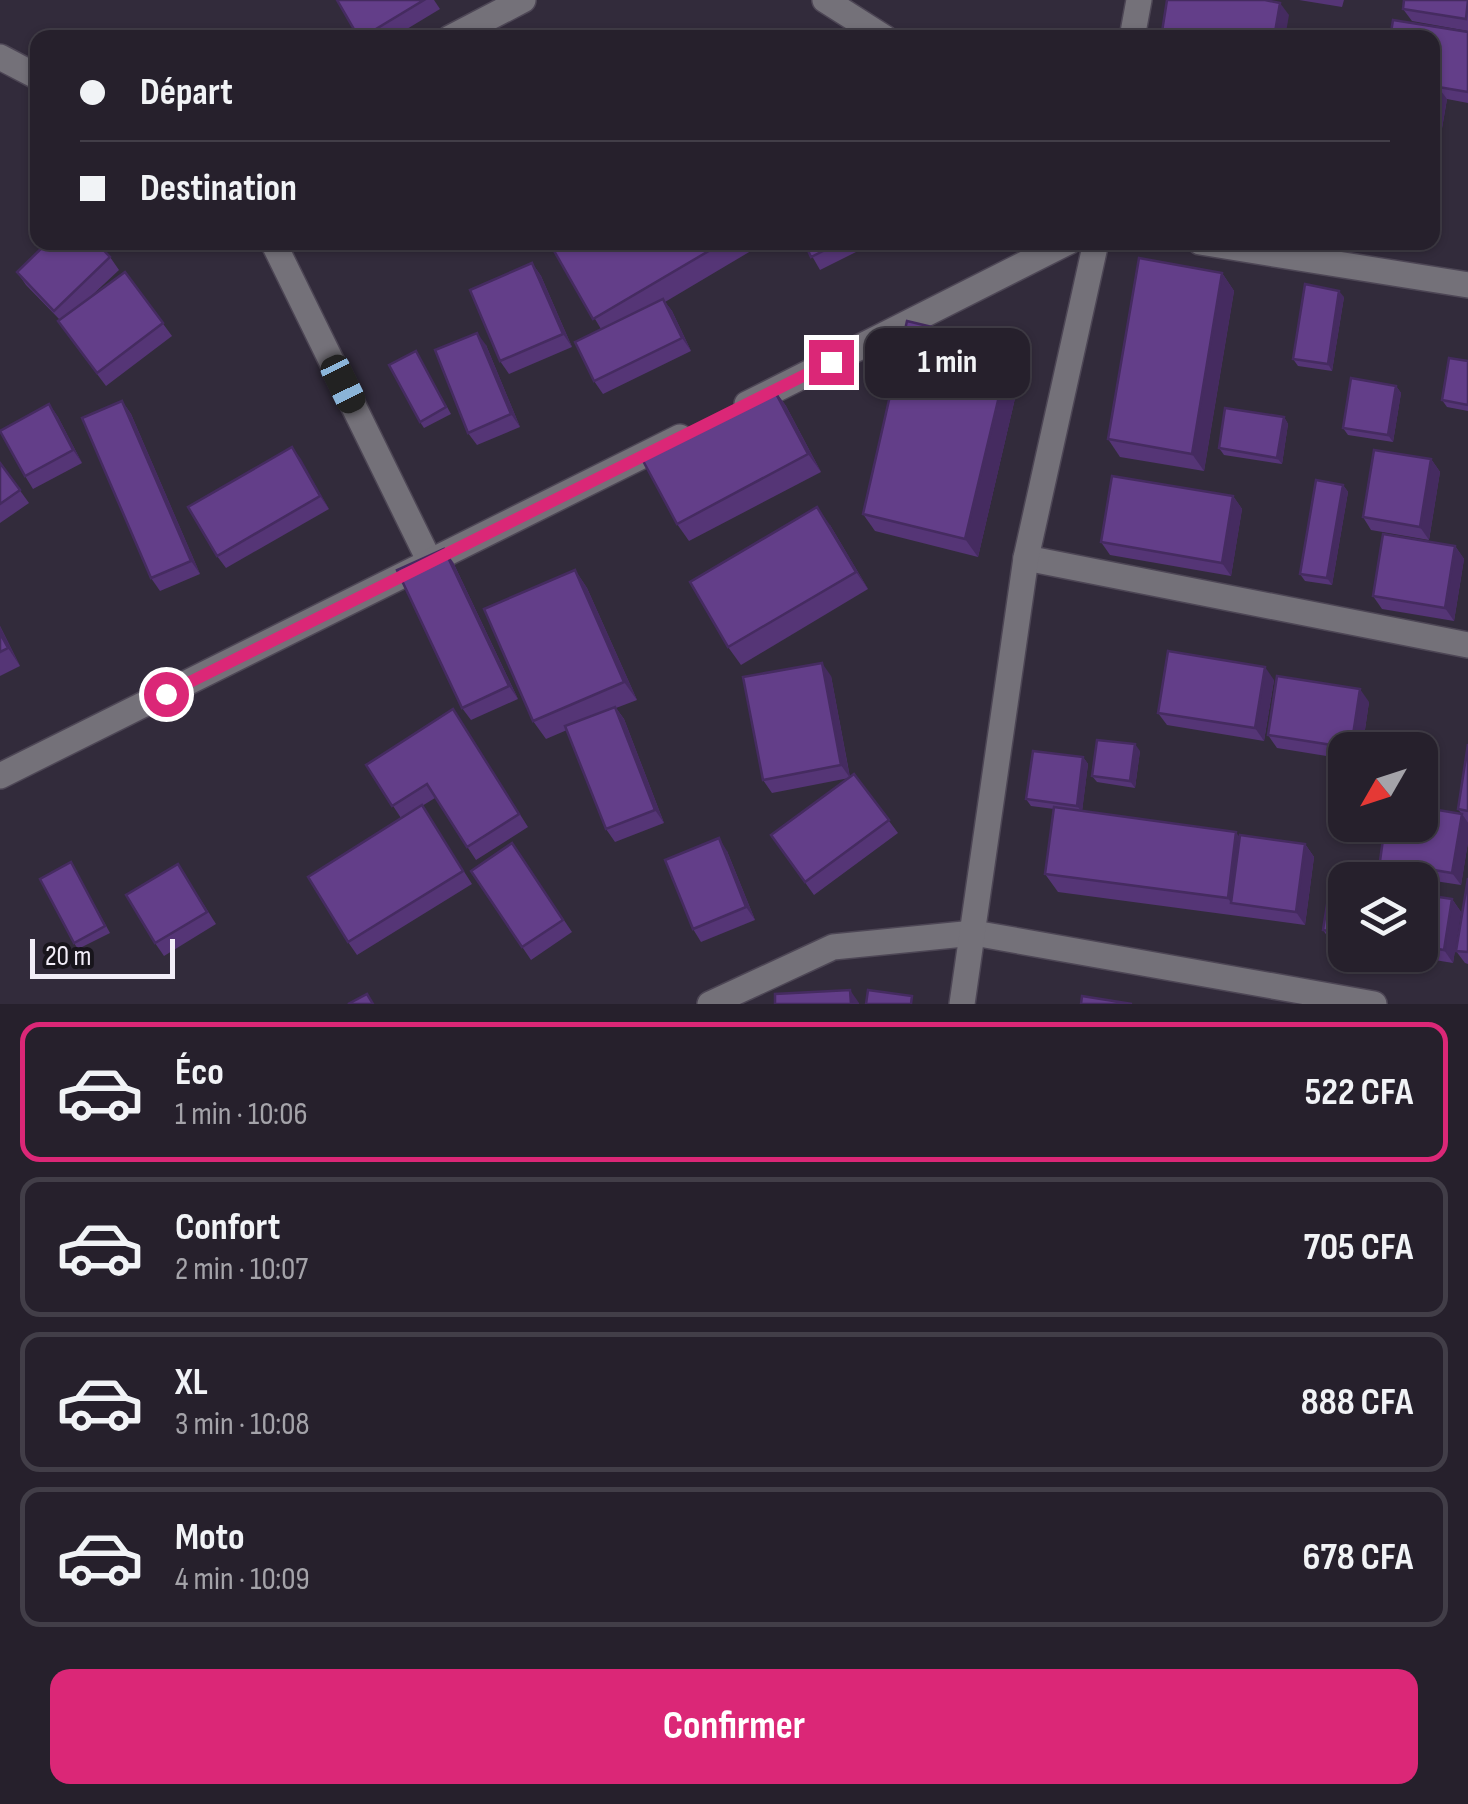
<!DOCTYPE html>
<html lang="fr">
<head>
<meta charset="utf-8">
<style>
  body { margin:0; font-family:"Sofia Sans Condensed",sans-serif; background:#2e2834; color:#f1f3f6; height:100vh; display:flex; flex-direction:column; font-size:38px; white-space:nowrap }
  * { box-sizing:border-box; margin:0 }
  p { font-size:32px; color:#a4a3a9 }
  .icon { flex:none; width:55px; height:55px; fill:none; stroke:currentColor; stroke-width:2; stroke-linecap:round; stroke-linejoin:round }
  .map { position:relative; height:1004px; overflow:hidden }
  .drawer { display:flex; flex-direction:column; background:#26202c; flex:1 }
  .drawer>* { flex:none }
  .top-card { position:absolute; left:30px; top:30px; width:1410px; height:220px; border-radius:20px; box-shadow:0 2px 8px #0004,0 0 0 2px #423e48; display:grid; align-content:center; height:220px; padding:0 50px; background:#26202c }
  .needle { width:65px; rotate:231deg }
  .buttons { position:absolute; left:1328px; top:732px; display:grid; gap:20px }
  .buttons a { display:grid; place-items:center; width:110px; height:110px; border-radius:20px; background:#26202c; box-shadow:0 2px 8px #0004,0 0 0 2px #423e48; font-size:50px }
  .scale { position:absolute; left:30px; bottom:25px; width:145px; box-sizing:border-box; padding-left:10px; border:5px solid #f2edf8; border-top:0; font-size:28px; line-height:35px; white-space:nowrap; color:#f2edf8; -webkit-text-stroke:8px #18151c; paint-order:stroke }
  .end { position:absolute; width:45px; height:45px; margin:-22px; border:12px solid #db2777; background:#fff; box-shadow:0 0 0 5px #fff }
  .from { border-radius:50% }
  .bubble { position:absolute; height:70px; border-radius:20px; background:#26202c; box-shadow:0 2px 8px #0004,0 0 0 2px #423e48; font-size:32px; font-weight:700; line-height:70px; text-align:center }
  .car { position:absolute; width:30px; height:60px; margin:-30px -15px; border-radius:12px; box-shadow:0 0 8px 2px #0007; background:linear-gradient(#222 24%,#8ab4d8 0 40%,#222 0 76%,#8ab4d8 0 86%,#222 0) }
  .top-card b { display:flex; align-items:center; gap:35px; height:95px; font-size:38px }
  .top-card b+b { border-top:2px solid #423e48 }
  .top-card i { width:25px; height:25px; background:#f1f3f6 }
  ul { padding:18px 0 0; list-style:none }
  li { display:flex; align-items:center; gap:30px; height:140px; margin:0 20px 15px; padding:0 30px; border:5px solid #423e48; border-radius:20px }
  li div { flex:1 }
  li b { display:block; font-size:38px }
  li em { font-style:normal; font-weight:700 }
  li.active { border-color:#db2777 }
  li>.icon { width:90px; height:90px; stroke-width:1.5 }
  .primary-button { display:flex; gap:20px; margin-top:auto; padding:20px 50px }
  .primary-button a { flex:1; height:115px; border-radius:20px; background:#db2777; color:#fff; font-size:40px; font-weight:700; line-height:115px; text-align:center }
  .map>svg:first-child { display:block }
  .lines { fill:none; stroke-linecap:round; stroke-linejoin:round }
  .minor-casing { stroke:#4d4655; stroke-width:28 }
  .minor { stroke:#747179; stroke-width:25 }
  .wall { fill:#553576 }
  .shaded-wall { fill:#452b60 }
  .building { fill:#633e89; stroke:#452b60; stroke-width:2.5 }
  .route { stroke:#db2777; stroke-width:12 }
</style>
</head>
<body>
<div class="map">
<svg width="1468" height="1004" viewBox="0 0 1468 1004">
  <rect width="100%" height="100%" fill="#322b3b"/>
  <g class="lines">
    <defs>
      <g id="minor">
        <polyline points="825,0 885,38"/>
        <polyline points="450,38 523,0"/>
        <polyline points="1132,38 1139,0"/>
        <polyline points="0,57 38,77"/>
        <polyline points="273,242 430,562"/>
        <polyline points="1200,242 1468,285"/>
        <polyline points="747,404 1068,242"/>
        <polyline points="1026,558 1468,645"/>
        <polyline points="0,776 680,437"/>
        <polyline points="710,1004 833,947 974,933 1374,1004"/>
        <polyline points="962,1004 1026,558 1096,242"/>
      </g>
    </defs>
    <use href="#minor" class="minor-casing"/>
    <use href="#minor" class="minor"/>
  </g>
  <g class="wall">
    <polygon points="337,0 434,0 440,9 392,38 359,38"/>
    <polygon points="1299,0 1344,0 1342,7"/>
    <polygon points="1468,0 1468,31 1412,21 1403,9"/>
    <polygon points="1468,32 1468,103 1447,99 1432,187 1432,38"/>
    <polygon points="549,242 766,242 665,302 672,311 691,351 603,394 594,381 601,329"/>
    <polygon points="804,242 859,242 862,249 820,270"/>
    <polygon points="110,257 119,270 88,299 125,272 172,336 106,386 67,334 60,320 26,285 17,272"/>
    <polygon points="532,263 541,276 572,347 509,374 500,361"/>
    <polygon points="1222,273 1234,291 1204,471 1120,457 1108,439"/>
    <polygon points="1344,297 1332,371 1298,366 1293,359"/>
    <polygon points="486,345 520,427 477,445 468,433"/>
    <polygon points="1011,346 1023,364 978,557 875,531 863,514"/>
    <polygon points="416,351 451,414 424,428 420,422"/>
    <polygon points="1468,361 1468,411 1447,407 1442,400"/>
    <polygon points="1396,386 1401,393 1393,442 1348,435 1343,428"/>
    <polygon points="773,388 786,406 821,472 689,541 677,524"/>
    <polygon points="122,401 131,414 200,574 160,591 151,578"/>
    <polygon points="49,404 58,417 82,463 33,489 25,476"/>
    <polygon points="1284,417 1288,424 1282,464 1224,455 1219,448"/>
    <polygon points="292,447 329,509 226,568 217,556"/>
    <polygon points="1431,459 1440,472 1429,540 1371,530 1363,517"/>
    <polygon points="0,463 29,503 0,523"/>
    <polygon points="1343,485 1348,492 1332,585 1305,581 1300,574"/>
    <polygon points="1233,496 1242,509 1231,576 1110,555 1101,542"/>
    <polygon points="830,525 868,589 741,665 728,647"/>
    <polygon points="1455,546 1464,559 1454,621 1382,609 1373,596"/>
    <polygon points="453,562 518,699 471,720 462,708"/>
    <polygon points="575,570 587,588 637,700 616,708 624,719 664,823 615,842 606,829 567,730 546,739 533,721"/>
    <polygon points="0,626 20,666 0,676"/>
    <polygon points="831,676 850,777 854,774 898,833 814,895 771,835 849,778 772,793 763,780"/>
    <polygon points="1274,680 1264,741 1167,725 1158,713"/>
    <polygon points="1369,702 1362,750 1345,750 1345,759 1277,748 1268,735"/>
    <polygon points="453,709 528,827 476,860 435,798 422,806 472,884 357,955 348,942 401,818 366,765"/>
    <polygon points="1468,744 1468,823 1458,809"/>
    <polygon points="1140,751 1135,788 1097,782 1092,776"/>
    <polygon points="1083,757 1088,764 1082,811 1240,837 1305,844 1314,857 1305,925 1058,892 1045,874 1054,809 1031,806 1026,799"/>
    <polygon points="1462,814 1468,823 1468,842 1461,885 1389,874 1380,861"/>
    <polygon points="512,843 572,932 531,960 471,871"/>
    <polygon points="727,851 755,920 701,942 693,929"/>
    <polygon points="178,864 216,924 164,956 155,943"/>
    <polygon points="75,869 110,933 78,949 74,943"/>
    <polygon points="1468,878 1468,964 1465,963 1456,951"/>
    <polygon points="1345,882 1345,945 1332,943 1323,930"/>
    <polygon points="1420,894 1452,899 1461,912 1453,963 1404,955 1420,955"/>
  </g>
  <g class="shaded-wall">
    <polygon points="1280,3 1289,15 1285,38 1274,38"/>
    <polygon points="1438,87 1447,99 1432,187 1432,119"/>
    <polygon points="532,263 541,276 572,347 563,334"/>
    <polygon points="1222,273 1234,291 1204,471 1192,454"/>
    <polygon points="1339,291 1344,297 1332,371 1328,364"/>
    <polygon points="663,299 672,311 691,351 682,338"/>
    <polygon points="477,333 486,345 520,427 511,414"/>
    <polygon points="1011,346 1023,364 978,557 965,539"/>
    <polygon points="1396,386 1401,393 1393,442 1388,435"/>
    <polygon points="773,388 786,406 821,472 808,454"/>
    <polygon points="122,401 131,414 200,574 191,561"/>
    <polygon points="49,404 58,417 82,463 73,450"/>
    <polygon points="1284,417 1288,424 1282,464 1277,458"/>
    <polygon points="292,447 301,459 329,509 320,496"/>
    <polygon points="1431,459 1440,472 1429,540 1420,527"/>
    <polygon points="1343,485 1348,492 1332,585 1327,578"/>
    <polygon points="1233,496 1242,509 1231,576 1222,563"/>
    <polygon points="817,507 830,525 868,589 856,572"/>
    <polygon points="1455,546 1464,559 1454,621 1445,608"/>
    <polygon points="444,549 453,562 518,699 509,686"/>
    <polygon points="575,570 587,588 637,700 624,682"/>
    <polygon points="0,626 20,666 8,648 0,633"/>
    <polygon points="822,663 831,676 850,778 841,765"/>
    <polygon points="1265,667 1274,680 1264,741 1255,728"/>
    <polygon points="1360,689 1369,702 1362,750 1353,750 1351,748"/>
    <polygon points="615,707 624,719 664,823 655,810"/>
    <polygon points="1135,744 1140,751 1135,788 1130,781"/>
    <polygon points="1083,757 1088,764 1082,812 1077,806"/>
    <polygon points="1462,814 1468,823 1468,842 1461,885 1452,873"/>
    <polygon points="1236,832 1248,850 1231,903 1228,898"/>
    <polygon points="719,838 727,851 755,920 746,907"/>
    <polygon points="1305,844 1314,857 1305,925 1296,912"/>
    <polygon points="1452,899 1461,912 1453,963 1444,950"/>
    <polygon points="850,990 859,1003 859,1004 851,1004"/>
  </g>
  <g class="building">
    <polygon points="337,0 424,0 361,38 359,38"/>
    <polygon points="1167,0 1265,0 1280,3 1274,38 1161,38"/>
    <polygon points="1404,0 1468,0 1466,19 1403,9"/>
    <polygon points="1393,20 1468,32 1468,92 1438,87 1432,119 1432,38 1390,38"/>
    <polygon points="48,242 96,242 110,257 54,311 17,272"/>
    <polygon points="549,242 724,242 593,319"/>
    <polygon points="804,242 841,242 811,257"/>
    <polygon points="1139,258 1222,273 1192,454 1108,439"/>
    <polygon points="532,263 563,334 500,361 470,290"/>
    <polygon points="125,272 163,323 97,373 58,321"/>
    <polygon points="1305,284 1339,291 1328,364 1293,359"/>
    <polygon points="663,299 682,338 594,381 575,342"/>
    <polygon points="907,321 1011,346 965,539 863,514"/>
    <polygon points="477,333 511,414 468,433 435,350"/>
    <polygon points="416,351 446,407 420,422 389,365"/>
    <polygon points="1449,358 1468,361 1468,405 1442,400"/>
    <polygon points="1351,378 1396,386 1388,435 1343,428"/>
    <polygon points="773,388 808,454 677,524 641,457"/>
    <polygon points="122,401 191,561 151,578 82,418"/>
    <polygon points="49,404 73,450 25,476 0,431"/>
    <polygon points="1225,408 1284,417 1277,458 1219,448"/>
    <polygon points="292,447 320,496 217,556 188,507"/>
    <polygon points="1374,450 1431,459 1420,527 1363,517"/>
    <polygon points="0,463 20,490 0,504"/>
    <polygon points="1112,476 1233,496 1222,563 1101,542"/>
    <polygon points="1316,480 1343,485 1327,578 1300,574"/>
    <polygon points="817,507 856,572 728,647 690,582"/>
    <polygon points="1383,534 1455,546 1445,608 1373,596"/>
    <polygon points="444,549 509,686 462,708 397,570"/>
    <polygon points="575,570 624,682 533,721 484,609"/>
    <polygon points="0,633 8,648 0,652"/>
    <polygon points="1168,651 1265,667 1255,728 1158,713"/>
    <polygon points="822,663 841,765 763,780 743,677"/>
    <polygon points="1277,676 1360,689 1351,748 1268,735"/>
    <polygon points="615,707 655,810 606,829 565,726"/>
    <polygon points="453,709 519,814 467,847 427,784 392,806 366,765"/>
    <polygon points="1097,740 1135,744 1130,781 1092,776"/>
    <polygon points="1468,744 1468,811 1458,809"/>
    <polygon points="1033,751 1083,757 1077,806 1026,799"/>
    <polygon points="854,774 889,820 805,882 771,835"/>
    <polygon points="422,805 463,871 348,942 308,877"/>
    <polygon points="1054,807 1236,832 1228,898 1045,874"/>
    <polygon points="1420,807 1462,814 1452,873 1380,861 1385,825 1420,825"/>
    <polygon points="1240,835 1305,844 1296,912 1231,903"/>
    <polygon points="719,838 746,907 693,929 665,860"/>
    <polygon points="512,843 563,920 522,947 471,871"/>
    <polygon points="71,862 105,926 74,943 40,879"/>
    <polygon points="178,864 207,912 155,943 126,895"/>
    <polygon points="1468,878 1468,952 1456,951"/>
    <polygon points="1331,880 1345,882 1345,934 1323,930"/>
    <polygon points="1420,894 1452,899 1444,950 1420,946"/>
    <polygon points="850,990 851,1004 775,1004 775,994"/>
    <polygon points="868,990 912,996 911,1004 866,1004"/>
    <polygon points="367,994 373,1004 348,1004"/>
    <polygon points="1082,996 1132,1004 1081,1004"/>
  </g>
  <g class="lines">
    <polyline class="route" points="166,694 831,362"/>
  </g>
</svg>
<div class="buttons">
<a><svg class="needle" viewBox="-14 -14 28 28"><path d="M0-13l5 13h-10z" fill="#e53935"/><path d="M0 13l5-13h-10z" fill="#a4a3a9"/></svg></a>
<a><svg class="icon" aria-label="layers" viewBox="0 0 24 24"><path d="M12 4l9 5-9 5-9-5zM3 14l9 5 9-5"/></svg></a>
</div>
<div class="scale">20 m</div>
<i class="end from" style="left:166px;top:694px"></i>
<i class="end" style="left:831px;top:362px"></i>
<div class="bubble" style="left:865px;top:328px;width:165px">1 min</div>
<i class="car" style="left:343px;top:384px;rotate:154deg"></i>
<div class="top-card">
<b><i class="from"></i>Départ</b>
<b><i></i>Destination</b>
</div>
</div>
<section class="drawer">
<ul>
<li class="active"><svg class="icon" aria-label="car" viewBox="0 0 24 24"><path d="M5 17H2v-5l4-1 3-4h7l3 4 3 1v5h-3M9 17h6M6 11h13"/><circle cx="7" cy="17" r="2"/><circle cx="17" cy="17" r="2"/></svg><div><b>Éco</b><p>1 min · 10:06</p></div><em>522 CFA</em></li>
<li><svg class="icon" aria-label="car" viewBox="0 0 24 24"><path d="M5 17H2v-5l4-1 3-4h7l3 4 3 1v5h-3M9 17h6M6 11h13"/><circle cx="7" cy="17" r="2"/><circle cx="17" cy="17" r="2"/></svg><div><b>Confort</b><p>2 min · 10:07</p></div><em>705 CFA</em></li>
<li><svg class="icon" aria-label="car" viewBox="0 0 24 24"><path d="M5 17H2v-5l4-1 3-4h7l3 4 3 1v5h-3M9 17h6M6 11h13"/><circle cx="7" cy="17" r="2"/><circle cx="17" cy="17" r="2"/></svg><div><b>XL</b><p>3 min · 10:08</p></div><em>888 CFA</em></li>
<li><svg class="icon" aria-label="car" viewBox="0 0 24 24"><path d="M5 17H2v-5l4-1 3-4h7l3 4 3 1v5h-3M9 17h6M6 11h13"/><circle cx="7" cy="17" r="2"/><circle cx="17" cy="17" r="2"/></svg><div><b>Moto</b><p>4 min · 10:09</p></div><em>678 CFA</em></li>
</ul>
<div class="primary-button"><a>Confirmer</a></div>
</section>
</body>
</html>
